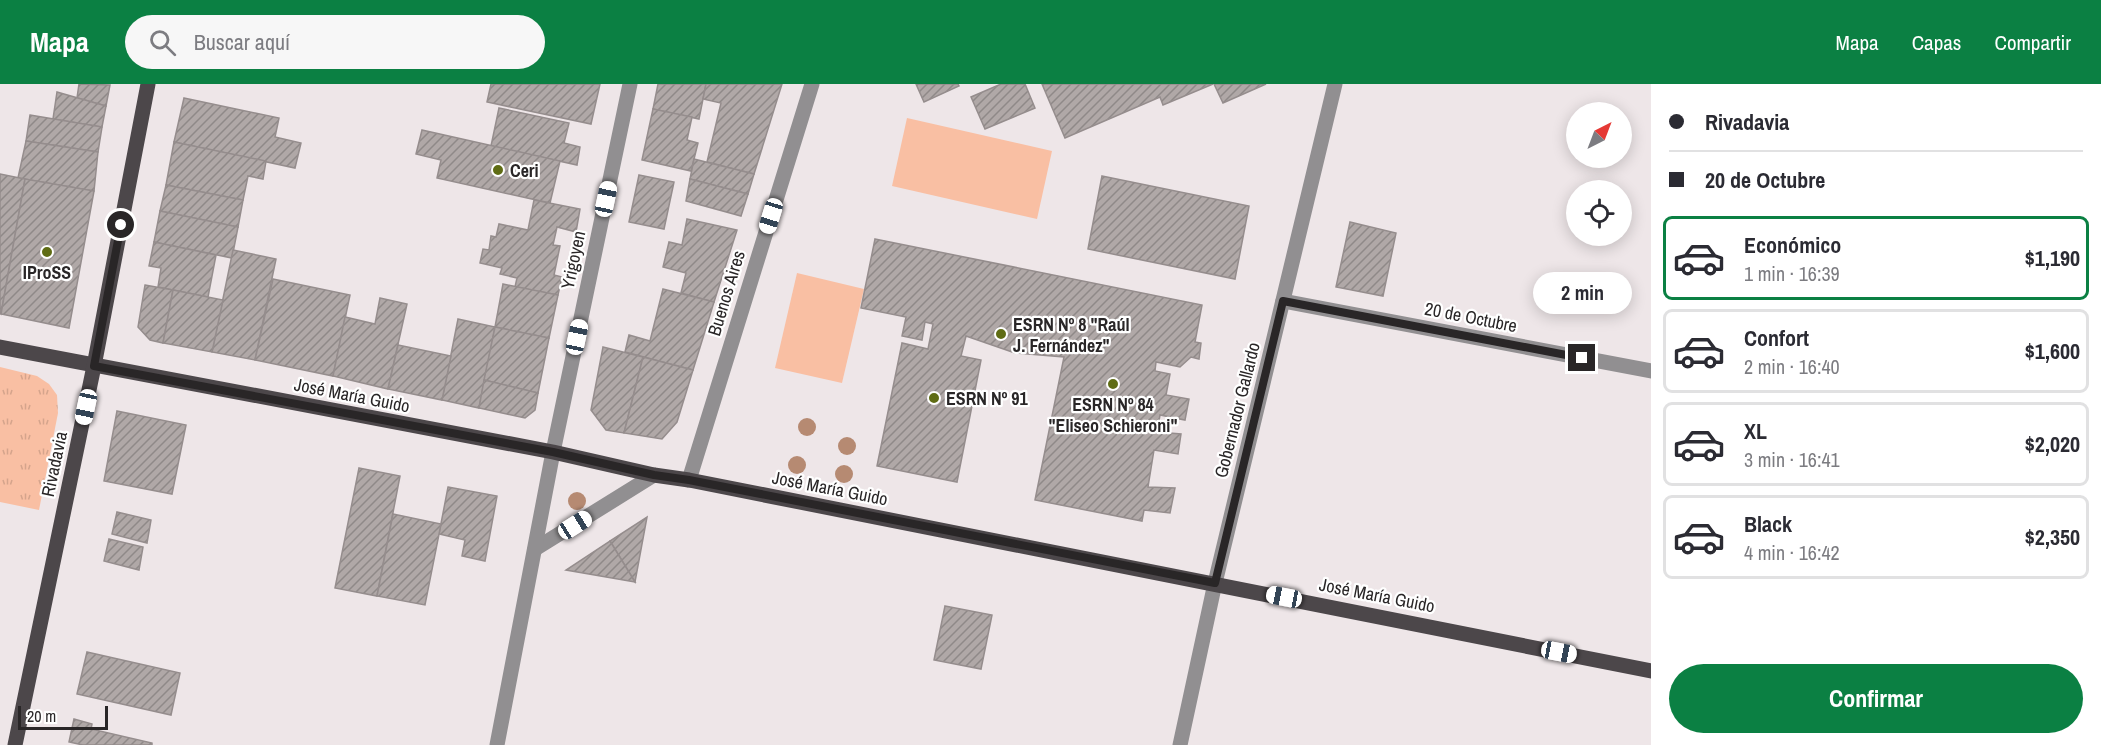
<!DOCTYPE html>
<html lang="es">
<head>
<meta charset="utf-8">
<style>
  body { margin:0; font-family:"Archivo Narrow",sans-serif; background:#f7f7f7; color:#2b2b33; height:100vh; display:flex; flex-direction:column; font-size:22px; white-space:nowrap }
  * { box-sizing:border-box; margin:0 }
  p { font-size:20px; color:#7c7c81 }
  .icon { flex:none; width:33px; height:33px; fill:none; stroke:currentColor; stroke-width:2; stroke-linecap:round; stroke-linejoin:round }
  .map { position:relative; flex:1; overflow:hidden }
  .details { display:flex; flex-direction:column; background:#fff; width:450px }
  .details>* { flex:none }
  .banner { display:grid; align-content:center; height:132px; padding:0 18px; background:#fff }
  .needle { width:39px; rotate:42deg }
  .controls { position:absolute; left:1566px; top:18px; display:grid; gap:12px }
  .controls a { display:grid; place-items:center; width:66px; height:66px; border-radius:50%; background:#fff; box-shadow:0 3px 15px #0003; font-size:30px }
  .scale { position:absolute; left:18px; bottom:15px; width:90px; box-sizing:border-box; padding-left:6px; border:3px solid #292627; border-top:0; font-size:16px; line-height:21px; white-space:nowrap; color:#292627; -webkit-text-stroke:4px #fff; paint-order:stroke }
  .end { position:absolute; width:27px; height:27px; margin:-14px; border:8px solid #292627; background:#fff; box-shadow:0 0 0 3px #fff }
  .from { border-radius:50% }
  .bubble { position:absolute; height:42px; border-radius:21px; background:#fff; box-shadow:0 3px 15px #0003; font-size:20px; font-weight:700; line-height:42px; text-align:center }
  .car { position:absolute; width:18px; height:36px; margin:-18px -9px; border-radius:8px; box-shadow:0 0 4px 2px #0007; background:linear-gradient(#fff 24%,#345 0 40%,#fff 0 76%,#345 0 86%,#fff 0) }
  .banner b { display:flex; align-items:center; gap:21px; height:57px; font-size:22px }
  .banner b+b { border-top:2px solid #e1e1e2 }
  .banner i { width:15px; height:15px; background:#2b2b33 }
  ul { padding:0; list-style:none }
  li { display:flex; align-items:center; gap:18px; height:84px; margin:0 12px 9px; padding:0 6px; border:3px solid #e1e1e2; border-radius:9px }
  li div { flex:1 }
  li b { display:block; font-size:22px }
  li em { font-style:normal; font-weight:700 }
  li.on { border-color:#0b8043 }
  li>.icon { width:54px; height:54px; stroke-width:1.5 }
  .button { display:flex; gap:12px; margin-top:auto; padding:12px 18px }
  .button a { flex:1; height:69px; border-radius:36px; background:#0b8043; color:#fff; font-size:24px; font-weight:700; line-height:69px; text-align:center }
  header { display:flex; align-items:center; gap:36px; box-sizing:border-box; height:84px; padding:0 30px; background:#0b8043; color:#fff }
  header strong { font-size:28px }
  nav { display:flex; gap:33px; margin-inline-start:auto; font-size:21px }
  .search { width:420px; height:54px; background:#f7f7f7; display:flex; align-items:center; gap:15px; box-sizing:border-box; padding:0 21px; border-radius:33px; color:#7c7c81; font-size:22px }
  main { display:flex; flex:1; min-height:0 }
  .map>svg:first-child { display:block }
  .grass { fill:url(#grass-tufts) }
  .park { fill:#f9bfa3 }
  .building { fill:url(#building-hatch); stroke:#958d8d; stroke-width:1.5 }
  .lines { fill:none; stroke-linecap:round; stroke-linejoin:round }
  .minor { stroke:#918f91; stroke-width:15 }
  .major { stroke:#4c474a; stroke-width:15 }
  .tree { fill:#b68a72 }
  .route { stroke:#292627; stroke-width:8 }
  .poi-dot { fill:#5f6c14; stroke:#fff; stroke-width:2 }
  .labels { text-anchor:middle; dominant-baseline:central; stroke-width:4.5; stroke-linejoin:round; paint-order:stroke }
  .poi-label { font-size:18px; font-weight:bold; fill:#292627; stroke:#fff; text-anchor:start }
  .street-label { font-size:18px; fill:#292627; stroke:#fff }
</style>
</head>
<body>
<header>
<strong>Mapa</strong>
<div class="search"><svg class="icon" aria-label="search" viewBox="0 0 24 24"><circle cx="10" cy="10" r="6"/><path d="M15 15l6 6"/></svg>Buscar aquí</div>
<nav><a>Mapa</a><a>Capas</a><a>Compartir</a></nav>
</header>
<main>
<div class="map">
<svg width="1651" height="661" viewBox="0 0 1651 661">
  <defs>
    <pattern id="grass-tufts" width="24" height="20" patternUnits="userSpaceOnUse" patternTransform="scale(1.5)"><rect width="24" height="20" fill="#f9bfa3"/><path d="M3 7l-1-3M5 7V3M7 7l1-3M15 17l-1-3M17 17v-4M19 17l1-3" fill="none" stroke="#d5a48c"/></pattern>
    <pattern id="building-hatch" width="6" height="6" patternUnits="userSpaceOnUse" patternTransform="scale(1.5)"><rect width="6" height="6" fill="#b0a8a7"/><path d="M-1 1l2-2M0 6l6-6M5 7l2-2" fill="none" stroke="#8f8988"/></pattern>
  </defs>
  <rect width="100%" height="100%" fill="#eee6e8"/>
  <polygon class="grass" points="0,283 37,292 49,300 57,311 58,329 39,426 0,418"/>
  <g class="park">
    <polygon points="907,34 1052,67 1037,135 892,102"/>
    <polygon points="797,189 864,205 842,299 775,284"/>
  </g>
  <g class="building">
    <polygon points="79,0 110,1 106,22 77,14"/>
    <polygon points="491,0 600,0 591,40 487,18"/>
    <polygon points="658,0 706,0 699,35 653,25"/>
    <polygon points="706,0 782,0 754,90 707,78 721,19 703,15"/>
    <polygon points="916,0 958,0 959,2 924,18"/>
    <polygon points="1001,0 1025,0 1035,24 985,45 971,13"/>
    <polygon points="1042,0 1213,0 1163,21 1160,13 1065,54"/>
    <polygon points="1214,0 1266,0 1223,19"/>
    <polygon points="57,8 106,22 102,43 53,35"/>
    <polygon points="184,14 279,34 275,53 301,59 295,84 174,58"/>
    <polygon points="499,24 569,39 564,59 580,63 577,81 491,62"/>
    <polygon points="653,25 692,33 687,56 698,59 691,87 642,76"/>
    <polygon points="30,31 102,43 98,68 26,57"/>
    <polygon points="422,46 560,77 550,119 437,94 441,76 416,70"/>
    <polygon points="26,57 98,68 94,107 18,94"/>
    <polygon points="174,58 266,77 263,95 248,92 243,116 166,101"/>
    <polygon points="694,75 754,90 748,110 690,95"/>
    <polygon points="0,90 25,95 1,230 0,229"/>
    <polygon points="639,91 674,98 664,145 629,138"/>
    <polygon points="1102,92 1249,122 1235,195 1088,165"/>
    <polygon points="25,95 94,107 69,244 1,230"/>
    <polygon points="690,95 748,110 741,132 686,117"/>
    <polygon points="166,101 243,116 238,143 160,127"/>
    <polygon points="534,116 580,125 576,148 557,143 553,161 560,162 554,191 562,193 558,211 515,203 517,194 500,190 502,184 480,179 483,165 489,166 491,152 496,153 499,140 528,146"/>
    <polygon points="160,127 238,143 232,174 154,158"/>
    <polygon points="687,135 737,146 714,218 681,209 686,189 663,183 669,158 682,161"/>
    <polygon points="1350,138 1396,149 1383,212 1336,203"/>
    <polygon points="875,155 1202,221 1195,258 1201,259 1199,275 1191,273 1180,283 1156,278 1155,287 1170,290 1166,311 1189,315 1185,336 1160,331 1157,348 1181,350 1178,370 1154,366 1148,403 1175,404 1170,429 1144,426 1142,437 1035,416 1064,273 1015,269 966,252 961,272 981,276 957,398 877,382 902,259 928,265 933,240 925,238 922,256 902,252 906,233 861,224"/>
    <polygon points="154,158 216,171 208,213 158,203 161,184 149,182"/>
    <polygon points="233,166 276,175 255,276 212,268"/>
    <polygon points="273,195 350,211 333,292 255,276"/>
    <polygon points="503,200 558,211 549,254 495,243"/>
    <polygon points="145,201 173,206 163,259 150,256 138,243"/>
    <polygon points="663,205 714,218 693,286 625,268 629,251 650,257"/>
    <polygon points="173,206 223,216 212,268 163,259"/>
    <polygon points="380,214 407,220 388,305 333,292 345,233 375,240"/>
    <polygon points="458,235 495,243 479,324 442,316"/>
    <polygon points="495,243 549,254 538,309 484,296"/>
    <polygon points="398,261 451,272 442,316 388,305"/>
    <polygon points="603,263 643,273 624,349 606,346 591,326"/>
    <polygon points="643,273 693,286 677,338 662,355 624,349"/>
    <polygon points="484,296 538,309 535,326 525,334 479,324"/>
    <polygon points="117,327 186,341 172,410 104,397"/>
    <polygon points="359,384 400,392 377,512 335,504"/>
    <polygon points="448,403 497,412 485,477 462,472 465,456 439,450"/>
    <polygon points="117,428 151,436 147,459 112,450"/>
    <polygon points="393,430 441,440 425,521 377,512"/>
    <polygon points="647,433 635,498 610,457"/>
    <polygon points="109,455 143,463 139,486 104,477"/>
    <polygon points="610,457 635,498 566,486"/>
    <polygon points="945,522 992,531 981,585 934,576"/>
    <polygon points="87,568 180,589 171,631 77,610"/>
    <polygon points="74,635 92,640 91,645 152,659 152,661 83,661 69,658"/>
  </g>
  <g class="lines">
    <g class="minor">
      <polyline points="1283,217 1651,287"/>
      <polyline points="689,396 812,0"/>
      <polyline points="535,465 654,391"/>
      <polyline points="497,661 553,368 630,0"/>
      <polyline points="1180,661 1215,499 1335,0"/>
    </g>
    <g class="major">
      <polyline points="0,263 553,368 654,391 689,396 1651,587"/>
      <polyline points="15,661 94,282 148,0"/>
    </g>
  </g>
  <g class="tree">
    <circle cx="807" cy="343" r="9"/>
    <circle cx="847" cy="362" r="9"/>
    <circle cx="797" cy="381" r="9"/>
    <circle cx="844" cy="390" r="9"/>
    <circle cx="577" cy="417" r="9"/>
  </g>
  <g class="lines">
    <polyline class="route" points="121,141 94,282 553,368 654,391 689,396 1215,499 1283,217 1582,274"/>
  </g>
  <g class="poi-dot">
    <circle cx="498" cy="86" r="6"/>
    <circle cx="47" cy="168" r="6"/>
    <circle cx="1001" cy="250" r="6"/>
    <circle cx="1113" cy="300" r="6"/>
    <circle cx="934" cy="314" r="6"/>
  </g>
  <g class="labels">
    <g class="poi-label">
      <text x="510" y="86">Ceri</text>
      <text x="47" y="188" text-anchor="middle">IProSS</text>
      <text x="1013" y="240">ESRN Nº 8 "Raúl<tspan x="1013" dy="21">J. Fernández"</tspan></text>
      <text x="946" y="314">ESRN Nº 91</text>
      <text x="1113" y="320" text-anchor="middle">ESRN Nº 84<tspan x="1113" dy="21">"Eliseo Schieroni"</tspan></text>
    </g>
    <g class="street-label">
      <text transform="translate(573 176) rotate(-78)">Yrigoyen</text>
      <text transform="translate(726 209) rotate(-73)">Buenos Aires</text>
      <text transform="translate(1471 233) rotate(11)">20 de Octubre</text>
      <text transform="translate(352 311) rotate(11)">José María Guido</text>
      <text transform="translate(1237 326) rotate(-76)">Gobernador Gallardo</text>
      <text transform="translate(54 380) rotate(-78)">Rivadavia</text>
      <text transform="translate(830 404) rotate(11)">José María Guido</text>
      <text transform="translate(1377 511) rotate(11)">José María Guido</text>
    </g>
  </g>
</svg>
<div class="controls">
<a><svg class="needle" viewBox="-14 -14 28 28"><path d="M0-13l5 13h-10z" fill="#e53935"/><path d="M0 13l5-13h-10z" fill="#7c7c81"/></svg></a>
<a><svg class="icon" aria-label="locate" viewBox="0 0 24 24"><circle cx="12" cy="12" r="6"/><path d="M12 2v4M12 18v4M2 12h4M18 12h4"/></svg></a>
</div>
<div class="scale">20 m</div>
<i class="end from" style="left:121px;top:141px"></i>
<i class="end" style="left:1582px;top:274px"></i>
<div class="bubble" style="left:1533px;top:188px;width:99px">2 min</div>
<i class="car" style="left:606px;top:115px;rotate:12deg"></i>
<i class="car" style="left:771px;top:132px;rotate:197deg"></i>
<i class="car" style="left:577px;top:253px;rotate:12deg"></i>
<i class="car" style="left:86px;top:323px;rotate:192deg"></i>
<i class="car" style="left:575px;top:441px;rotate:58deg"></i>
<i class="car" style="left:1284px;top:513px;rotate:281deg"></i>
<i class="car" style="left:1559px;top:568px;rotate:101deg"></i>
</div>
<section class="details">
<div class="banner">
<b><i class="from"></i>Rivadavia</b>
<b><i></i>20 de Octubre</b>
</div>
<ul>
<li class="on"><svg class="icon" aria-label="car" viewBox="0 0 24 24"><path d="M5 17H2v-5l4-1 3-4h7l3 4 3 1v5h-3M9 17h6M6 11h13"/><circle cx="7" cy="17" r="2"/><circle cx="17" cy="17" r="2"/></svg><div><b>Económico</b><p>1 min · 16:39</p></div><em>$1,190</em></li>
<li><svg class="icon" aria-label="car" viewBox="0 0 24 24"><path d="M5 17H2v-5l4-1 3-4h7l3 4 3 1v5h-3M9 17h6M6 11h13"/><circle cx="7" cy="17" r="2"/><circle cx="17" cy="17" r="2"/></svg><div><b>Confort</b><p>2 min · 16:40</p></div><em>$1,600</em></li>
<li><svg class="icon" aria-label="car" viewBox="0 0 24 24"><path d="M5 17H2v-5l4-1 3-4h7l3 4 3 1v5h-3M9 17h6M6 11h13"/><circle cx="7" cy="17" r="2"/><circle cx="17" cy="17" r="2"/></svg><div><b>XL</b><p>3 min · 16:41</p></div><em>$2,020</em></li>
<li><svg class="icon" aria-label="car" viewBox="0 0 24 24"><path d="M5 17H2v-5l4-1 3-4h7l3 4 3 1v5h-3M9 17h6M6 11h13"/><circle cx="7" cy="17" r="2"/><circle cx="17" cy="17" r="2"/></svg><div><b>Black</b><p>4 min · 16:42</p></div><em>$2,350</em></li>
</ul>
<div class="button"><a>Confirmar</a></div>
</section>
</main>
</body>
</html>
